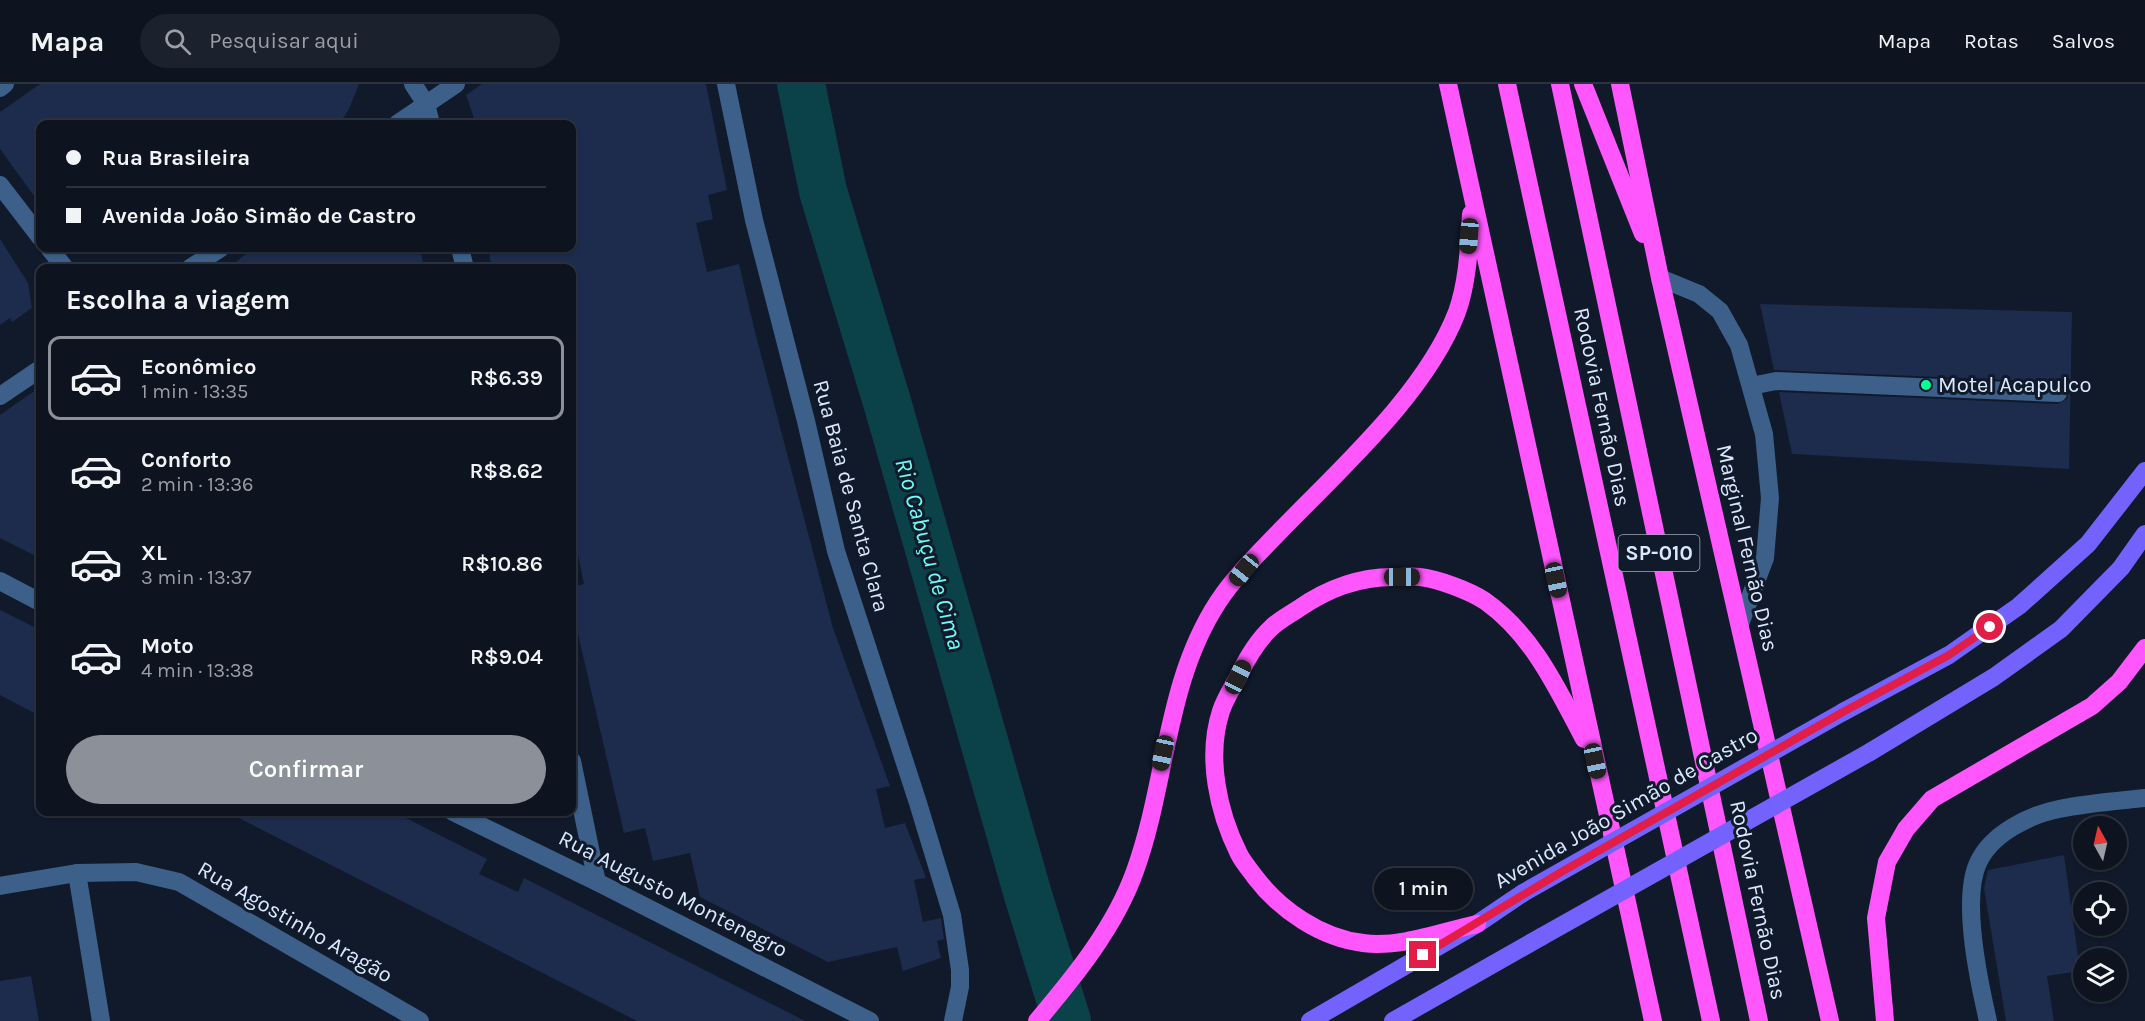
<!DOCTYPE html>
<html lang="pt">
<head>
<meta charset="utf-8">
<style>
  body { margin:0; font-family:Karla,sans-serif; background:#1b212d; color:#f1f3f6; height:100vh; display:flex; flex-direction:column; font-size:22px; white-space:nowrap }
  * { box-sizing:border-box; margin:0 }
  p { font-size:20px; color:#9a9ea5 }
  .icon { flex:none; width:33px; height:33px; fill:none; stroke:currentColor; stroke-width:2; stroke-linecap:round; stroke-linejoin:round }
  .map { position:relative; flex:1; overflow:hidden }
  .details { position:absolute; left:36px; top:180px; width:540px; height:552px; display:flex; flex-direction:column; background:#0d1420; border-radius:12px; box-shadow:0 2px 4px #0004,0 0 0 2px #2d333e }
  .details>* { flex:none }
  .banner { position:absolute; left:36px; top:36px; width:540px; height:132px; border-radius:12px; box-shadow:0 2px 4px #0004,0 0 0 2px #2d333e; display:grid; align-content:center; height:132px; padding:0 30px; background:#0d1420 }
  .needle { width:39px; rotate:352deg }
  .fabs { position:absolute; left:2073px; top:732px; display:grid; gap:12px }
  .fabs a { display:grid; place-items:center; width:54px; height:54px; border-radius:50%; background:#0d1420; box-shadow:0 2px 4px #0004,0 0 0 2px #2d333e; font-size:30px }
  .end { position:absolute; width:27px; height:27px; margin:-14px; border:8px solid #e11d48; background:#fff; box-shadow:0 0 0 3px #fff }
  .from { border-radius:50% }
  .bubble { position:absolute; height:42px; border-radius:21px; background:#0d1420; box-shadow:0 2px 4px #0004,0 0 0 2px #2d333e; font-size:20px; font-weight:600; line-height:42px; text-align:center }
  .car { position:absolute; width:18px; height:36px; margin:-18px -9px; border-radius:8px; box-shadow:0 0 4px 2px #0007; background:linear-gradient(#222 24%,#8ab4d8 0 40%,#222 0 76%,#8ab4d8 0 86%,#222 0) }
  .banner b { display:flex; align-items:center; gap:21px; height:57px; font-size:22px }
  .banner b+b { border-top:2px solid #2d333e }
  .banner i { width:15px; height:15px; background:#f1f3f6 }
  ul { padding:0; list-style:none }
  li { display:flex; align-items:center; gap:18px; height:84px; margin:0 12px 9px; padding:0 18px; border:3px solid transparent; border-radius:12px }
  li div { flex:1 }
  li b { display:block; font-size:22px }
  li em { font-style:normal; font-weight:600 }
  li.on { border-color:#8c9099 }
  li>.icon { width:54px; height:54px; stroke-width:1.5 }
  h2 { padding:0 30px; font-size:27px; line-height:72px }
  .cta { display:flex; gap:12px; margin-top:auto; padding:12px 30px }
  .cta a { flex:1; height:69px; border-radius:36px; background:#8c9099; color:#fff; font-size:24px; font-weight:600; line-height:69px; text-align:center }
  header { display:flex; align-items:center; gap:36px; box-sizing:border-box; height:84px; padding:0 30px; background:#0d1420; border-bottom:2px solid #2d333e }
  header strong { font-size:28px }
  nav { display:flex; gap:33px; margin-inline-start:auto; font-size:21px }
  .search { width:420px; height:54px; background:#1b212d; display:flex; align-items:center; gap:15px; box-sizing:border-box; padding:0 21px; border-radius:33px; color:#9a9ea5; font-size:22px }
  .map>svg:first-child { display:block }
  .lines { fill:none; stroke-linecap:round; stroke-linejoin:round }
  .river { stroke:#0b424a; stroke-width:48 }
  .building { fill:#1d2b4c }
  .minor { stroke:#3c608a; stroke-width:18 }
  .major { stroke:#7462ff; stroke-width:18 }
  .highway { stroke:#ff56fd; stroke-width:18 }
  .major-bridge { stroke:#7462ff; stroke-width:18 }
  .route { stroke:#e11d48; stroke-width:8 }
  .poi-dot { fill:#07ff9a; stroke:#111a2b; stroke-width:2 }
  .labels { text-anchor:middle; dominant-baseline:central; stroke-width:6; stroke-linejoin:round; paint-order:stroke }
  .shield { fill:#111a2b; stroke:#9eabbf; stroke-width:1.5 }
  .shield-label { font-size:21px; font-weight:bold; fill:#dbe9ff }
  .poi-label { font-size:22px; fill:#dbe9ff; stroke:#111a2b; text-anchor:start }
  .street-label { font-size:22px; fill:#dbe9ff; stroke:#111a2b }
  .water-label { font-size:24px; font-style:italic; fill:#69fff8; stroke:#111a2b }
</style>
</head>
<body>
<header>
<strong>Mapa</strong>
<div class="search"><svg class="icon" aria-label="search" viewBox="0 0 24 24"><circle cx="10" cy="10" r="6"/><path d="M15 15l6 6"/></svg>Pesquisar aqui</div>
<nav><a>Mapa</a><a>Rotas</a><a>Salvos</a></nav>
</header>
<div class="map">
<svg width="2145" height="937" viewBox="0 0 2145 937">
  <rect width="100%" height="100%" fill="#111a2b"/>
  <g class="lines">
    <polyline class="river" points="801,0 823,107 887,318 1028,811 1067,937"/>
  </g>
  <g class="building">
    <polygon points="40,0 359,0 349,25 344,33 333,40 40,40 40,120 0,65 0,28"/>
    <polygon points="482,0 706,0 727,106 708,111 713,135 696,139 707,188 739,180 755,248 833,544 890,702 876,705 885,744 905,739 926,794 914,796 923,838 941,834 944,855 937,857 941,874 903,887 897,863 828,878 700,813 690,769 653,777 645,744 624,749 572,524 572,503 584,500 572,442 572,184 492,184 488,164 572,164 572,40 476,40 466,11"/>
    <polygon points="0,155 28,199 32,224 12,238 10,234 0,241"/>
    <polygon points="253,164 420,164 424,184 229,184"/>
    <polygon points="1760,220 2072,228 2069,385 1792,370 1779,308 2058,320 2067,315 2069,309 2064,300 2058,298 1774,286"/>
    <polygon points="40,303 40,474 0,454 0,331"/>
    <polygon points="0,526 40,546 40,632 0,611"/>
    <polygon points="227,728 394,728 487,775 479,790 518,808 524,794 805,937 637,937"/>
    <polygon points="2064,771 2080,887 2047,892 2054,937 2006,937 1984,804 1988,786"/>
    <polygon points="31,892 39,937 0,937 0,897"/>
  </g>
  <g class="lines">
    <g class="minor">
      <polyline points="413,0 426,20 431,40"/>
      <polyline points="726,0 754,136 806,337 836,467 918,719 952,831 960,886 960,903 953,937"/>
      <polyline points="0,4 5,0"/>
      <polyline points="397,40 456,0"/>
      <polyline points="0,101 40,153"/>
      <polyline points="49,164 65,184"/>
      <polyline points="460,164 465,184"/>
      <polyline points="190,184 221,164"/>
      <polyline points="1660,194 1699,210 1720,227 1739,261 1764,350 1770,414 1765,474 1740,540"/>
      <polyline points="1751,302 1776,297 2058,309"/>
      <polyline points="0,312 40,285"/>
      <polyline points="0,497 40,518"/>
      <polyline points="572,677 597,798"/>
      <polyline points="453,728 597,798 870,937"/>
      <polyline points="77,789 101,937"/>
      <polyline points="0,802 77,789 136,788 179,798 420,937"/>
      <path d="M 1988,937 C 1979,898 1961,816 1978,779 C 1991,750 2029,731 2059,725 C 2087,719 2116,717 2145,714"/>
    </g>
    <g class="major">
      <polyline points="1843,628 1949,571 2019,522 2088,460 2145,387"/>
      <polyline points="1870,668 1994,593 2061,545 2121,484 2145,450"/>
      <polyline points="1310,937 1477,840 1523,809"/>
      <polyline points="1393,937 1541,853"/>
    </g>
    <g class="highway">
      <polyline points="1448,0 1653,937"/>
      <polyline points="1507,0 1711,937"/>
      <polyline points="1560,0 1759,937"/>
      <polyline points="1583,0 1643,150"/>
      <polyline points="1620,0 1660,194 1830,937"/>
      <path d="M 1477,840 C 1441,848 1400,864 1363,859 C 1321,854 1280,826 1255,793 C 1250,786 1243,778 1239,770 C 1218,728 1206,673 1221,627 C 1225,615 1232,604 1238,593 C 1246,576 1257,557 1271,544 C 1279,536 1289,531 1298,525 C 1328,504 1360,492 1397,493 C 1404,493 1413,492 1420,493 C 1438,495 1470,507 1485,517 C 1533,551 1557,604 1584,655"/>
      <path d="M 1037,937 C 1075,892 1115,843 1135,787 C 1167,699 1165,599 1218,518 C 1235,492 1259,469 1280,447 C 1340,385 1426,309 1457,228 C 1468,197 1469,163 1471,130"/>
      <polyline points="1885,937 1876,834 1887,778 1906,745 1932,715 2092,622 2119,598 2145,564"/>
    </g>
    <g class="major-bridge">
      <polyline points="1523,809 1843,628"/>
      <polyline points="1541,853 1870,668"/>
    </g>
  </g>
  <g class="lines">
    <polyline class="route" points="1423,871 1563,787 1843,628 1949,571 1990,543"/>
  </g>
  <circle class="poi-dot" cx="1926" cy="301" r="6"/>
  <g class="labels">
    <rect class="shield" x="1618.5" y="451" width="81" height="36" rx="4.5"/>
    <g class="shield-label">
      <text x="1659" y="469">SP-010</text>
    </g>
    <g class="poi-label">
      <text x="1938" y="301">Motel Acapulco</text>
    </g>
    <g class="street-label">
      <text transform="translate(1602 323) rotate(78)">Rodovia Fernão Dias</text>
      <text transform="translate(851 412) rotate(75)">Rua Baia de Santa Clara</text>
      <text transform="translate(1747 464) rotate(77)">Marginal Fernão Dias</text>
      <text transform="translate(1626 724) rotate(-30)">Avenida João Simão de Castro</text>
      <text transform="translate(673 810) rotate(27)">Rua Augusto Montenegro</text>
      <text transform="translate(1758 816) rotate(78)">Rodovia Fernão Dias</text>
      <text transform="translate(295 838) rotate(30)">Rua Agostinho Aragão</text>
    </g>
    <g class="water-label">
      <text transform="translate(930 470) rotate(74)">Rio Cabuçu de Cima</text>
    </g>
  </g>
</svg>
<div class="fabs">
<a><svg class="needle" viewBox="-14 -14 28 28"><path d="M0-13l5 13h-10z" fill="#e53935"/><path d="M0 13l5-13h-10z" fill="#9a9ea5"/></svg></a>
<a><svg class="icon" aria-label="locate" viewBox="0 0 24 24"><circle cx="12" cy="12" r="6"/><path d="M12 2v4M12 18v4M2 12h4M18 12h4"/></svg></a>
<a><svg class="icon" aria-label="layers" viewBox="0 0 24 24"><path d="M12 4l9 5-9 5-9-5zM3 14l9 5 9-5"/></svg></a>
</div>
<i class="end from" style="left:1990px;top:543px"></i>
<i class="end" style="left:1423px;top:871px"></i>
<div class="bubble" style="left:1374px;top:784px;width:99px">1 min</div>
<i class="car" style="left:1469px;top:152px;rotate:185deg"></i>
<i class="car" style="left:1244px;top:486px;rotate:219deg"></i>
<i class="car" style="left:1402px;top:493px;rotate:90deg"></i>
<i class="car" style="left:1556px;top:496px;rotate:168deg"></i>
<i class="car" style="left:1238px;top:593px;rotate:26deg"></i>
<i class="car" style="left:1163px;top:669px;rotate:192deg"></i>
<i class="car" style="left:1595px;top:677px;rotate:168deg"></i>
<div class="banner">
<b><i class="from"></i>Rua Brasileira</b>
<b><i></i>Avenida João Simão de Castro</b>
</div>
<section class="details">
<h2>Escolha a viagem</h2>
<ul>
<li class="on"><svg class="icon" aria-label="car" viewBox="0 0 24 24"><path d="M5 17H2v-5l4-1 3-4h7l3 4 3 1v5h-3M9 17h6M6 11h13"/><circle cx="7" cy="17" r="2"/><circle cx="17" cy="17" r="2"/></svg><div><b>Econômico</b><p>1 min · 13:35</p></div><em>R$6.39</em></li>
<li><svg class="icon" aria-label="car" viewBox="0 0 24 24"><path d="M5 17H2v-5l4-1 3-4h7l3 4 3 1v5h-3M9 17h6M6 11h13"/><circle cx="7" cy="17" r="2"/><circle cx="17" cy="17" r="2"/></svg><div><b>Conforto</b><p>2 min · 13:36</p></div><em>R$8.62</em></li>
<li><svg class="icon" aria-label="car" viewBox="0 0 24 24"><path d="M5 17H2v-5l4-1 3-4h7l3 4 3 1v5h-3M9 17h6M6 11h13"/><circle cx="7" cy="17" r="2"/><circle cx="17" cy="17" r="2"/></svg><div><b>XL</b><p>3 min · 13:37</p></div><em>R$10.86</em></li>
<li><svg class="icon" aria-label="car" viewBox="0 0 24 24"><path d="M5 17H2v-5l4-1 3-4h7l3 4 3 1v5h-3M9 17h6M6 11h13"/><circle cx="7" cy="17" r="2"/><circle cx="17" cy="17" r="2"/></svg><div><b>Moto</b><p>4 min · 13:38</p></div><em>R$9.04</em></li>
</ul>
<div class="cta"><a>Confirmar</a></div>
</section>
</div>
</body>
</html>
